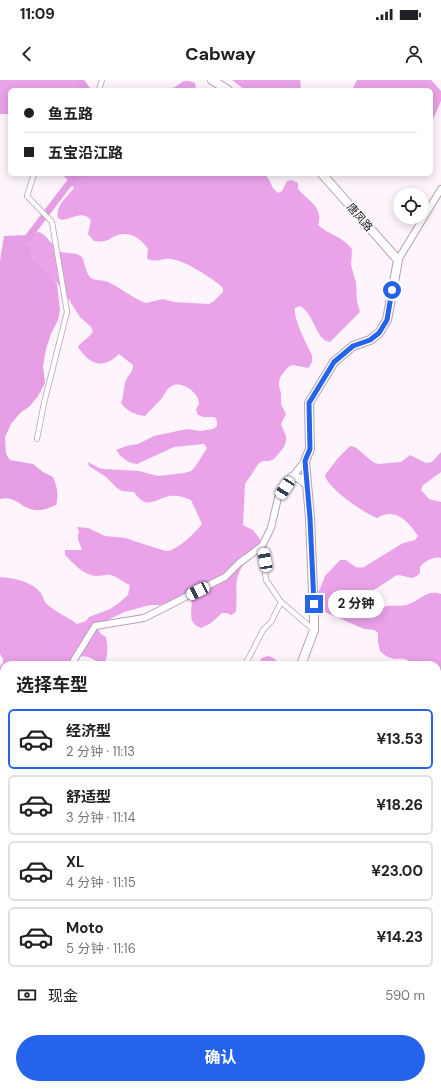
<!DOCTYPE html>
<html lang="zh">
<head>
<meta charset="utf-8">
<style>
  body { margin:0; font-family:"DM Sans","Noto Sans SC",sans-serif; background:#f2f2f2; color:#202124; height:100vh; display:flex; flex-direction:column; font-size:15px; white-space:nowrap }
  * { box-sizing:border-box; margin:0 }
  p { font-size:13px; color:#757577 }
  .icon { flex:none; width:22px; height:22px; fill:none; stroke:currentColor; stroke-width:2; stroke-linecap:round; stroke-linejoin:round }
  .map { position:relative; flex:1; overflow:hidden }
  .panel { position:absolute; left:0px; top:581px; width:441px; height:428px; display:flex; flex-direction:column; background:#fff; border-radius:12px 12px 0 0; box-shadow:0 2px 10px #0003 }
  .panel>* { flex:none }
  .guide { position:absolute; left:8px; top:8px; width:425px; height:88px; border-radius:6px; box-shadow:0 2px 10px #0003; display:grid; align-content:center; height:88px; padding:0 16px; background:#fff }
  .buttons { position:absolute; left:393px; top:108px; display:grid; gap:8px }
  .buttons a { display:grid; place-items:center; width:36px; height:36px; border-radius:50%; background:#fff; box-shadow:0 2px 10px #0003; font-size:20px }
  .end { position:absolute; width:18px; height:18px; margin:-9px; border:5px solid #2563eb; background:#fff; box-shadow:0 0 0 2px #fff }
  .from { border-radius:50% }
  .bubble { position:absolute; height:28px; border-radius:14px; background:#fff; box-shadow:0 2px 10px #0003; font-size:13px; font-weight:700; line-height:28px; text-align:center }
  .car { position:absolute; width:12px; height:24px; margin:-12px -6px; border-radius:5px; box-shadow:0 0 3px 1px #0007; background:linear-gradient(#fff 24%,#345 0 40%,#fff 0 76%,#345 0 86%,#fff 0) }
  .guide b { display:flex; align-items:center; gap:14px; height:38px; font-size:15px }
  .guide b+b { border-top:1px solid #e0e0e0 }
  .guide i { width:10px; height:10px; background:#202124 }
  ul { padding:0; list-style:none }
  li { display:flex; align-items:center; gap:12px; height:60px; margin:0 8px 6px; padding:0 8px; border:2px solid #e0e0e0; border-radius:6px }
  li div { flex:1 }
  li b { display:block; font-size:15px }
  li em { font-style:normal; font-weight:700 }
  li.current { border-color:#2563eb }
  li>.icon { width:36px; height:36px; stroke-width:1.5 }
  h2 { padding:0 16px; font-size:18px; line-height:48px }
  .pay { display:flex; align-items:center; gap:10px; height:44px; padding:0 16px; font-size:15px }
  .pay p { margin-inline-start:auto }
  .cta { display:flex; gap:8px; margin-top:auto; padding:8px 16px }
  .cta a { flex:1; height:46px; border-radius:24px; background:#2563eb; color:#fff; font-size:16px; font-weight:700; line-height:46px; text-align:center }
  .status { display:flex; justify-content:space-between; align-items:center; height:28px; padding:0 20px; background:#fff; direction:ltr }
  .status svg { height:11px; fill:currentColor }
  header { display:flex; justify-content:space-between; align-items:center; height:52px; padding:0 16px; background:#fff; font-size:18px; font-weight:700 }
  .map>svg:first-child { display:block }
  .forest { fill:#eaa3e9 }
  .water { fill:#e59ee3 }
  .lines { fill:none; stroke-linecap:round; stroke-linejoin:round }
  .river { stroke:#e59ee3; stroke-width:7 }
  .street-casing { stroke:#b6a2b5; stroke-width:6 }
  .secondary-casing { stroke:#b6a2b5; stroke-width:8 }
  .highway-casing { stroke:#b6a2b5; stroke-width:10 }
  .street { stroke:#fff; stroke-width:4.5 }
  .secondary { stroke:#fff; stroke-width:6 }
  .highway { stroke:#fff; stroke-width:8 }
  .route { stroke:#2563eb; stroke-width:5 }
  .labels { text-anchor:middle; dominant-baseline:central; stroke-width:3.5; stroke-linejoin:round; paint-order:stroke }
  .street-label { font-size:11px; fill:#1a131a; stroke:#fff }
</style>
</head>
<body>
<div class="status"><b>11:09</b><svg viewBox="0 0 49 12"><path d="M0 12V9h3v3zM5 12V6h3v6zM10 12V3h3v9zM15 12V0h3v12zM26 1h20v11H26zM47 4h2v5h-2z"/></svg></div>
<header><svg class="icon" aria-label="back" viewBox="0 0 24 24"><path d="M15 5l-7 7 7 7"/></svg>Cabway<svg class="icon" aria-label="person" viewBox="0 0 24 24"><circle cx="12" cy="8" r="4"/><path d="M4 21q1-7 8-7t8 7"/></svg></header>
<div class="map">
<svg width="441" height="1009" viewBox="0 0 441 1009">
  <rect width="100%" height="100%" fill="#fdf4fc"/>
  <g class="forest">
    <polygon points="0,0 84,0 85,10 10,10 10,35 8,34 0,34"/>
    <polygon points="232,0 300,0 301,10 245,10"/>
    <polygon points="357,0 431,0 441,11 441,21 431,44 431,10 352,10"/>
    <polygon points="184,1 189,1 195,3 196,10 170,10"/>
    <path d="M 62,94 L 255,94 L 266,96 C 272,102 270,107 278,113 L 282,111 L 287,101 L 292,100 L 298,103 L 298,109 C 308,121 324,127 318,145 C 329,155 342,156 352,169 L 351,185 L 356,203 L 357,222 L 360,232 L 330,262 C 315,260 315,234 300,226 L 295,228 C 293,238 306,263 311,273 C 313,279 313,283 308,288 L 293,285 L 288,287 L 281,296 L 279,301 L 279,306 L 281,313 L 281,324 L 286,334 L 281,344 L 286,356 L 286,361 L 284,367 L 274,379 L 269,381 L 263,381 L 259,383 L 245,404 L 243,445 L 253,450 L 266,467 C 261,471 257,472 252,476 C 231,494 238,507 236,532 L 231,535 L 227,533 L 222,533 L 211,543 L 201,548 C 185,542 194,529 191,516 L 160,525 L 150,525 L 124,532 L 108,540 L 98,549 L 101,554 L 106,557 C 108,567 108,576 104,585 C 93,580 89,574 76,577 L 73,585 L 4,585 L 4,658 L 0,658 L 0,586 L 3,583 L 3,579 L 0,574 L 0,497 C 13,498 31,501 40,512 C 44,517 43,521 48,525 C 57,533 68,537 77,544 L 86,541 L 89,537 L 110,529 L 120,522 L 128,515 L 130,505 C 124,503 116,496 111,495 C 106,494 101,496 96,496 C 83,495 74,484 65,475 L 65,470 L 82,470 C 80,462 76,460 79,452 L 77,447 L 88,448 L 105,456 L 126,458 L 134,461 L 166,471 C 177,471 195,453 202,444 L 191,420 C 183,417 178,415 170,416 C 154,419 147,431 134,412 L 122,411 L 117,408 L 106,397 L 89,386 L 88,382 L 99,388 L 104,389 L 139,391 L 158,396 L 184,393 L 191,391 L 195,387 L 207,368 L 204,364 L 174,367 L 137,384 C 127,383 121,377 116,370 L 126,366 L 138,364 L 154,356 L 187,349 L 201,351 L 213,349 L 217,346 L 217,341 L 215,337 L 203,337 L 198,335 L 196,330 C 196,329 199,324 199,324 C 200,313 181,300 172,306 C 167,308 165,314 162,318 C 157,324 151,329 145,336 C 136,335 126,331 121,323 C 124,316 123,308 126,300 C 129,294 133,292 133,285 L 119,274 C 103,290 90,285 78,267 C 82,260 89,259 93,251 L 91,247 L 80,237 L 60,206 L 49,196 L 32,177 C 32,169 27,163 27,155 L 39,152 L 44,155 L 60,172 L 77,174 L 82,177 C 85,183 85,191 90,197 C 96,202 102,199 108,202 C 121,208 132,218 146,223 L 163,219 L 174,222 L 209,224 L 214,221 L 223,212 L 223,208 C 214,199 184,180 171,179 C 162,178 158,183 147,179 L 148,169 C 141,158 129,150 115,156 C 112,157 108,161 104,161 C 101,162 97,161 94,161 L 88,154 L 91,140 C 82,130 72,139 62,140 L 58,138 C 55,126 67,117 74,108 Z"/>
    <path d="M 350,366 L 355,367 L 373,382 L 378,384 L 401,382 L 410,375 L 426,383 L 432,382 L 441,372 L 441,392 L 423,405 L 421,410 L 429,419 L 441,422 L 441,478 C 434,476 425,481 420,487 L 420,493 L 417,496 L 412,498 L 399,495 L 395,496 L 379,507 L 362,516 L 354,523 L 351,528 C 359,544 375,529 387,526 C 394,525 402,527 409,524 C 421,519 427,509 441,514 L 441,609 L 437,609 L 437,585 L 410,585 C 408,575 399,581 391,578 C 387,577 383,574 380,571 L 378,562 L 378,553 L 374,550 L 364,549 L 327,533 L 322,530 L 315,521 L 315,516 L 320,509 L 325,496 L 340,480 L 346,480 C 353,485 355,489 364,487 L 403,463 L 415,460 L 418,456 C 408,441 395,427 377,438 C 365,434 326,407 325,395 L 338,378 Z"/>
    <polygon points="268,576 272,577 282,585 257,585 262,578"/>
    <polygon points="437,747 441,749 441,782 437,784"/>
    <polygon points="0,748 4,748 4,794 0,797"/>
    <polygon points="441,815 441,876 437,880 437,821"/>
    <polygon points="4,887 4,958 0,963 0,893"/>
    <polygon points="41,1005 74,1005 71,1009 41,1009"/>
    <polygon points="138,1005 270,1005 269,1009 114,1009 123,1006 135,1007"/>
  </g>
  <path class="water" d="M 27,155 L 27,162 L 31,167 L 32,177 L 57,204 L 60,230 L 58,240 L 51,254 L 46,269 L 43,286 L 45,303 L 38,316 L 30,326 L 20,333 L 11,344 L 5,357 L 6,374 L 10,380 L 33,384 L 43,392 L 53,397 C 57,406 59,415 56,425 C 22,441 23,414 0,419 L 0,181 L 4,156 Z"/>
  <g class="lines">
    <g class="river">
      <polyline points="80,0 87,10"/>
      <polyline points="23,164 67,106 79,94"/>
    </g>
    <defs>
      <g id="street">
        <polyline points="99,10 102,0"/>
        <polyline points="34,94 27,116 52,142 67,232 44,323 37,359"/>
        <polyline points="262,466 266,500 281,522 314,550"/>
        <polyline points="245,585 263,550 271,542 281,522"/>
      </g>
      <g id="secondary">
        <polyline points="398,180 441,109"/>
        <polyline points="73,585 74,580 95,546 144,538 225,497 239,483 262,466 271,448 278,418 292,397 305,381"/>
        <polyline points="0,762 4,756"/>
      </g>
      <g id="highway">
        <polyline points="212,0 228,10"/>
        <path d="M 292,397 C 300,397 302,400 307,405"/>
        <polyline points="301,585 314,550 314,537 310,438 305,381 310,369 309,323 334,282 353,266 370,260 379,253 387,240 398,180 322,94"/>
        <polyline points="267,1009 267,1005"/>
      </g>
    </defs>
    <use href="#street" class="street-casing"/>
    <use href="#secondary" class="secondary-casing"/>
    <use href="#highway" class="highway-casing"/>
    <use href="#street" class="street"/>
    <use href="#secondary" class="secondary"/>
    <use href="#highway" class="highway"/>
  </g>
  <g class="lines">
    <polyline class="route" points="314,524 310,438 305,381 310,369 309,323 334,282 353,266 370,260 379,253 387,240 392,210"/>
  </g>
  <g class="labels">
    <g class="street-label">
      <text transform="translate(360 137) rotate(49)">唐凤路</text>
    </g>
  </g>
</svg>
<div class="buttons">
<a><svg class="icon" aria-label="locate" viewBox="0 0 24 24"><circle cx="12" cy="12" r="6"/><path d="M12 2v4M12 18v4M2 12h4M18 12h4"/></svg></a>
</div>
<i class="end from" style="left:392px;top:210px"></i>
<i class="end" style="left:314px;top:524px"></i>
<div class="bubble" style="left:328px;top:510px;width:56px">2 分钟</div>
<i class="car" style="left:285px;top:408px;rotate:213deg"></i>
<i class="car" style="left:265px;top:480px;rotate:350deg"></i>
<i class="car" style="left:198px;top:511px;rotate:243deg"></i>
<div class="guide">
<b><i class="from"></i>鱼五路</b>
<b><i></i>五宝沿江路</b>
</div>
<section class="panel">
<h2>选择车型</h2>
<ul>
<li class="current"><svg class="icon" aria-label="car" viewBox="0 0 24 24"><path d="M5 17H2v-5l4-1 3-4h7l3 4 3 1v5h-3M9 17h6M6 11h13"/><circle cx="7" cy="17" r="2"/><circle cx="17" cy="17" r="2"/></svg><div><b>经济型</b><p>2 分钟 · 11:13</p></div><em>¥13.53</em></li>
<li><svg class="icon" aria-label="car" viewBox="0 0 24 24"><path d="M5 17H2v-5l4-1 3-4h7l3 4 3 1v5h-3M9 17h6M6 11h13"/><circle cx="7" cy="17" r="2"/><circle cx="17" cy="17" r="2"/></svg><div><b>舒适型</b><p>3 分钟 · 11:14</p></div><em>¥18.26</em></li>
<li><svg class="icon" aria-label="car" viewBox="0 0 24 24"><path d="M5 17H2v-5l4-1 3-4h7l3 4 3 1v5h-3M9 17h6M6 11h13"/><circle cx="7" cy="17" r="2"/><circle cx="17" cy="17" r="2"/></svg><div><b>XL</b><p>4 分钟 · 11:15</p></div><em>¥23.00</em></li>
<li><svg class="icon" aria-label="car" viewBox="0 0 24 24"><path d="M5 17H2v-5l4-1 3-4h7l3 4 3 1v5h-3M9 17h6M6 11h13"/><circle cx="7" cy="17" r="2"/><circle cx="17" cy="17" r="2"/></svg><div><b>Moto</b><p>5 分钟 · 11:16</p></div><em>¥14.23</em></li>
</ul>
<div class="pay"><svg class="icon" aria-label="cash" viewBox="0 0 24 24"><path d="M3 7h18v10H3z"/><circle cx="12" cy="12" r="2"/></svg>现金<p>590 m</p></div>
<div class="cta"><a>确认</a></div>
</section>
</div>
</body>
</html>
